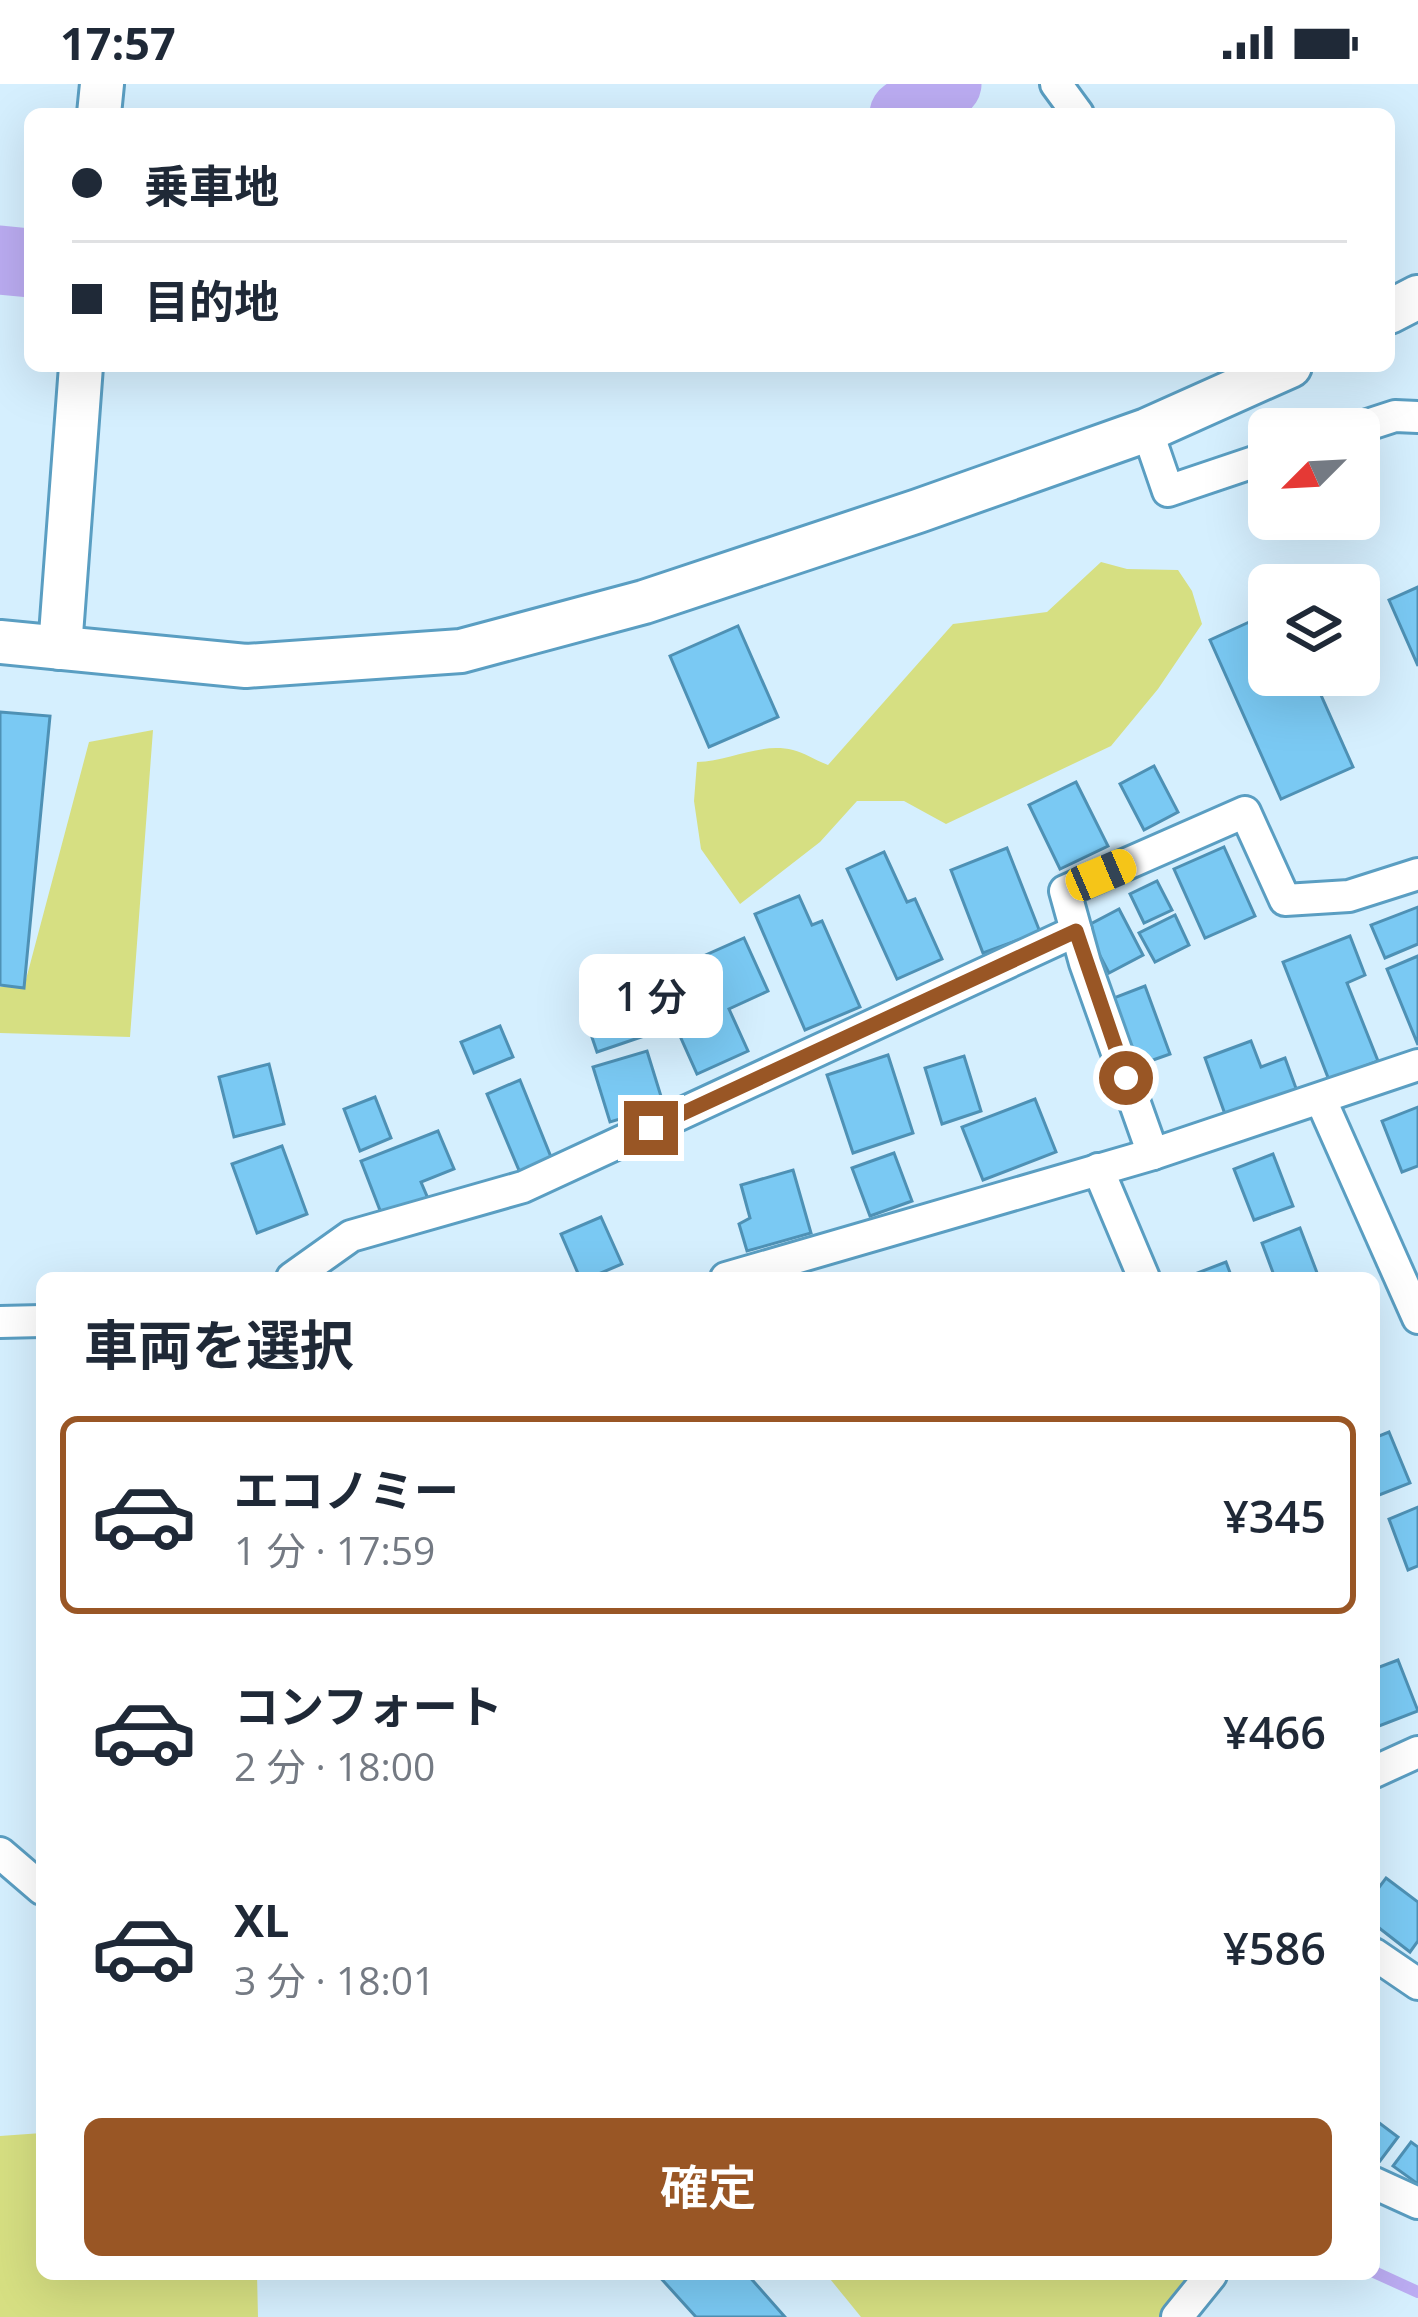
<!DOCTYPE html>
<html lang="ja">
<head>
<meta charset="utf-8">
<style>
  body { margin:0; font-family:"Open Sans","Noto Sans JP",sans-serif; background:#f2f2f3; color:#1f2937; height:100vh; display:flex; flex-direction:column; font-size:45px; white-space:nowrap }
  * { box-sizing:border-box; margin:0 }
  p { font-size:39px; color:#747a83 }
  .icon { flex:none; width:66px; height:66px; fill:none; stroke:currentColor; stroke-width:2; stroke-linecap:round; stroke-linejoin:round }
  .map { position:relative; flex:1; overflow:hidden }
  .panel { position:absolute; left:36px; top:1188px; width:1344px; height:1008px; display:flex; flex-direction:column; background:#fff; border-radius:18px; box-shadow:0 12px 48px #0002 }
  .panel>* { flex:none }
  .guide { position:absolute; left:24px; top:24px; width:1371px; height:264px; border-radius:18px; box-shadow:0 12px 48px #0002; display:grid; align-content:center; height:264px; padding:0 48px; background:#fff }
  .needle { width:78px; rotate:246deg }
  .buttons { position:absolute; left:1248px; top:324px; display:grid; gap:24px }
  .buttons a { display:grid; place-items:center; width:132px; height:132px; border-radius:18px; background:#fff; box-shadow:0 12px 48px #0002; font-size:60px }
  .end { position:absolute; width:54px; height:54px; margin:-27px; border:15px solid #995625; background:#fff; box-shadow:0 0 0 6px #fff }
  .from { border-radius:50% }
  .bubble { position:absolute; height:84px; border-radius:18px; background:#fff; box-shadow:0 12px 48px #0002; font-size:39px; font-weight:600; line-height:84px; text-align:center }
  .car { position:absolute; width:36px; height:72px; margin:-36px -18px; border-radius:15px; box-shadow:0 0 9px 3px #0007; background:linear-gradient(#f5c518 24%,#345 0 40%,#f5c518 0 76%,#345 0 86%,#f5c518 0) }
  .guide b { display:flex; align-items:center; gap:42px; height:114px; font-size:45px }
  .guide b+b { border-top:3px solid #e0e1e3 }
  .guide i { width:30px; height:30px; background:#1f2937 }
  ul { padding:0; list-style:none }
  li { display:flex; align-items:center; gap:36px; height:198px; margin:0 24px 18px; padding:0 24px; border:6px solid transparent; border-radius:18px }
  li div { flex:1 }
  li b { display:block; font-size:45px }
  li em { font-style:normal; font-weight:600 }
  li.current { border-color:#995625 }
  li>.icon { width:108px; height:108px; stroke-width:1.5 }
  h2 { padding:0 48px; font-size:54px; line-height:144px }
  .action { display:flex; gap:24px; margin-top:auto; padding:24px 48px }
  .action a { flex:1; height:138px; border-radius:18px; background:#995625; color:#fff; font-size:48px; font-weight:600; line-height:138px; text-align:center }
  .status { display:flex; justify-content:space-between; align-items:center; height:84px; padding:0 60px; background:#fff; direction:ltr }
  .status svg { height:33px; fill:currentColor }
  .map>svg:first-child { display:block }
  .green { fill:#d6df82 }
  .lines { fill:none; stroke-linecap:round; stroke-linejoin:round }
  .stream { stroke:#bbacf2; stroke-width:12 }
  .river { stroke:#bbacf2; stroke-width:69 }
  .building { fill:#7ac9f3; stroke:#4e91b5; stroke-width:3 }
  .street-casing { stroke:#5a9ec2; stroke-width:36 }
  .secondary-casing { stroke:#5a9ec2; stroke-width:48 }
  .street { stroke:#fff; stroke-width:30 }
  .secondary { stroke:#fff; stroke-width:42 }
  .route { stroke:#995625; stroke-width:15 }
</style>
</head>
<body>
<div class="status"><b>17:57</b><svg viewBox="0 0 49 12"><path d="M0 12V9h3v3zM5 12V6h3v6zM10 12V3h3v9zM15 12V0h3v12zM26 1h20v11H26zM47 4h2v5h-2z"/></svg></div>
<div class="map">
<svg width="1418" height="2233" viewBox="0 0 1418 2233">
  <rect width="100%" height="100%" fill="#d5effe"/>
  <g class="green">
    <path d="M 1101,478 L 1127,485 L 1178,486 L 1192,507 L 1202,540 L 1158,605 L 1111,662 L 946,740 L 904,717 L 857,717 L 820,758 L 740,820 L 701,765 L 694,717 L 697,678 C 729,677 761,658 793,666 C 805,669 817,677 828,681 L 953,540 L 1047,528 Z"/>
    <polygon points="153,646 130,953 0,949 0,903 24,903 89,658"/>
    <polygon points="42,2049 42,2190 257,2190 258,2233 0,2233 0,2052"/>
    <polygon points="826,2190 1208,2190 1177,2233 861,2233"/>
  </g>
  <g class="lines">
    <polyline class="stream" points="1374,2188 1418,2208"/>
    <g class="river">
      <polyline points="904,30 947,0"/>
      <polyline points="0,176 30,179"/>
    </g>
  </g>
  <g class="building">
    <polygon points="1418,503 1418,582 1389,516"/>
    <polygon points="1269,529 1269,591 1312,591 1353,683 1281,715 1210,556"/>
    <polygon points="738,542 778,633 709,663 670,572"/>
    <polygon points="0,628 50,632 24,904 0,901"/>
    <polygon points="1154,682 1178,728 1144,746 1120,700"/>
    <polygon points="1076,698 1108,762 1060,785 1029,721"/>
    <polygon points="1224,763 1255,832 1205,854 1174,785"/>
    <polygon points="1007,764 1040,848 983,869 951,786"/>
    <polygon points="884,768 907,818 915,815 942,875 897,895 847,785"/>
    <polygon points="1157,797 1172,826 1144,839 1130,810"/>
    <polygon points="799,812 812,841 822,837 860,923 805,946 755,830"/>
    <polygon points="1418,823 1418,860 1385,874 1371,841"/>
    <polygon points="1119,825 1143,871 1109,889 1085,843"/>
    <polygon points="1175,831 1189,861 1155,878 1139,849"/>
    <polygon points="1350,852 1365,891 1347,899 1378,977 1329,996 1283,878"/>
    <polygon points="744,854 768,907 729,925 748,967 697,990 654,894"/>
    <polygon points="1418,872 1418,961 1387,885"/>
    <polygon points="637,902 653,949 597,968 581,921"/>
    <polygon points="1145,902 1170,970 1136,982 1111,915"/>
    <polygon points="500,942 513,973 474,989 461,958"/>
    <polygon points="1251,957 1261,983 1285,974 1297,1007 1226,1033 1205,974"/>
    <polygon points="647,967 664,1022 610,1038 593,983"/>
    <polygon points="888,971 913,1049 853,1069 827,991"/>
    <polygon points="964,972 981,1027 942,1040 925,984"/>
    <polygon points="269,980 284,1040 234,1053 219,993"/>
    <polygon points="520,996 553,1078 521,1091 487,1010"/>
    <polygon points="375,1013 391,1054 360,1067 344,1025"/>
    <polygon points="1035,1015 1056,1068 983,1096 962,1043"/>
    <polygon points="1418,1023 1418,1082 1402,1088 1382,1037"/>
    <polygon points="438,1047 454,1085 421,1098 429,1117 383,1134 361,1077"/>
    <polygon points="282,1062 307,1130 257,1149 232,1080"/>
    <polygon points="894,1069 912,1117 870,1132 852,1084"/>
    <polygon points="1273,1070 1293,1122 1254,1136 1234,1085"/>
    <polygon points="793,1086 811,1149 747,1167 739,1140 750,1134 741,1101"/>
    <polygon points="601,1133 622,1180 589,1194 580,1194 561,1150"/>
    <polygon points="1300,1144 1319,1194 1275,1194 1262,1159"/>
    <polygon points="1226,1178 1232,1194 1187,1194 1187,1193"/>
    <polygon points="1389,1348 1410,1399 1374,1413 1374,1354"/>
    <polygon points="1418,1423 1418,1482 1408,1486 1389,1435"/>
    <polygon points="1398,1576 1418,1627 1379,1642 1374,1628 1374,1585"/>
    <polygon points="1386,1794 1418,1818 1418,1857 1410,1868 1374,1840 1374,1810"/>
    <polygon points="1374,2035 1398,2053 1380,2077 1374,2073"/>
    <polygon points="1411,2058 1418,2063 1418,2100 1393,2082"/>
    <polygon points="657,2190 747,2190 785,2233 696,2233"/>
  </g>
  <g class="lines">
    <defs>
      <g id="street">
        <polyline points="1056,0 1078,30"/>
        <polyline points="1355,345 1395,332 1418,333"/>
        <polyline points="1147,346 1168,407 1269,373"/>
        <polyline points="1321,1016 1418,1234"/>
        <polyline points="1153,1070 1085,879 1065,807 1245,728 1285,816 1349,812 1418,790"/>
        <polyline points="1098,1085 1144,1194"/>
        <polyline points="292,1194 351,1152 523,1103 1076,847"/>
        <polyline points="726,1194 1153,1070 1418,981"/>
        <polyline points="0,1238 42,1237"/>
        <polyline points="1374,1688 1418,1668"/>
        <polyline points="0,1769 42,1805"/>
        <polyline points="1374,1870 1418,1900"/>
        <polyline points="1374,2099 1418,2119"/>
        <polyline points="1177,2233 1211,2191 1208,2190"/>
      </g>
      <g id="secondary">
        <polyline points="99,30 102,0"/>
        <polyline points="1389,228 1418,213"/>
        <polyline points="0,558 246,582 461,567 644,518 918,427 1147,346 1290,282"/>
        <polyline points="60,564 81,282"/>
      </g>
    </defs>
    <use href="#street" class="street-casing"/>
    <use href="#secondary" class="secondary-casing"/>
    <use href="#street" class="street"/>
    <use href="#secondary" class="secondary"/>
  </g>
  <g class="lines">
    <polyline class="route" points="651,1044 1076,847 1126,994"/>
  </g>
</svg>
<div class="buttons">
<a><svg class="needle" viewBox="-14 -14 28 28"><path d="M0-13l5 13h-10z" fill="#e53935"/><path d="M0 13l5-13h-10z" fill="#747a83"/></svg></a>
<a><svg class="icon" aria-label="layers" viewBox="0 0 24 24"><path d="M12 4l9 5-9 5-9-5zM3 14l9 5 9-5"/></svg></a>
</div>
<i class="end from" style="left:1126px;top:994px"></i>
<i class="end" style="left:651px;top:1044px"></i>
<div class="bubble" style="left:579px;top:870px;width:144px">1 分</div>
<i class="car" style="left:1101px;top:791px;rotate:67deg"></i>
<div class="guide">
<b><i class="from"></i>乗車地</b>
<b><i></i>目的地</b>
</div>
<section class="panel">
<h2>車両を選択</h2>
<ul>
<li class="current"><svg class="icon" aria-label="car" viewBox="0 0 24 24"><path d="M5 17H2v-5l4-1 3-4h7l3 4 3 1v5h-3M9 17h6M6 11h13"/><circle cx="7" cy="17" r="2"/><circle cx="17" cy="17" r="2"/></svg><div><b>エコノミー</b><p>1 分 · 17:59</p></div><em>¥345</em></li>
<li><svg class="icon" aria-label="car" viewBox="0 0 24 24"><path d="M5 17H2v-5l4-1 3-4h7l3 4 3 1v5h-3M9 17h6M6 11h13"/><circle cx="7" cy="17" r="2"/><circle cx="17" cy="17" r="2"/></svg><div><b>コンフォート</b><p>2 分 · 18:00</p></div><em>¥466</em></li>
<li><svg class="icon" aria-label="car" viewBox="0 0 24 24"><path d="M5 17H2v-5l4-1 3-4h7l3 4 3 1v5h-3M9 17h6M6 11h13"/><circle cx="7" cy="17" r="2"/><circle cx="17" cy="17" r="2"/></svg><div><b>XL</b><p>3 分 · 18:01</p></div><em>¥586</em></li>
</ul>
<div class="action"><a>確定</a></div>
</section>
</div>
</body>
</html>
